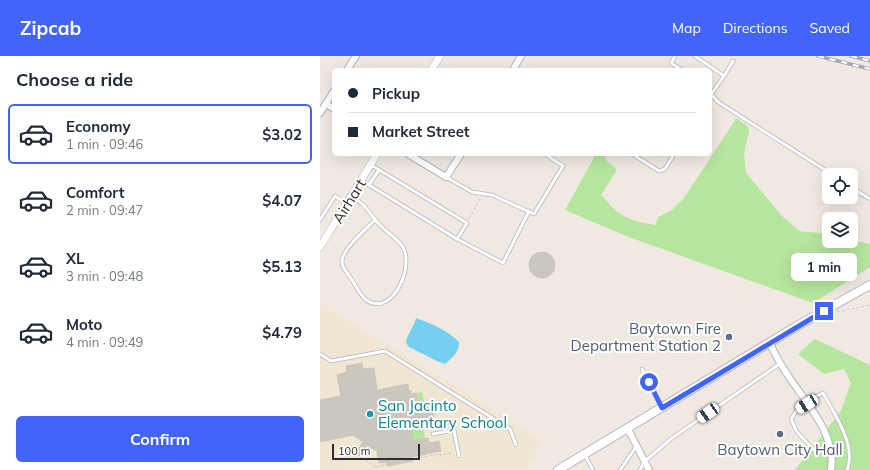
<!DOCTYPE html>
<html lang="en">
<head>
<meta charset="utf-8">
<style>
  body { margin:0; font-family:Mulish,sans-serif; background:#f6f6f7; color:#1f2937; height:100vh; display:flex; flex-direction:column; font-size:15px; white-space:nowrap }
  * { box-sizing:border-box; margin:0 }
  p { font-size:13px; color:#747a83 }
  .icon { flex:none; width:22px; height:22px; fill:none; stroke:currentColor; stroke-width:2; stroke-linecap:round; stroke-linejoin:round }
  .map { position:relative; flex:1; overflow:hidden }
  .drawer { display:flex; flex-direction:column; background:#fff; width:320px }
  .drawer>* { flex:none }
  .guide { position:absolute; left:12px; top:12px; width:380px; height:88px; border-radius:6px; box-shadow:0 4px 16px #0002; display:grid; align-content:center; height:88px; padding:0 16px; background:#fff }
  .tools { position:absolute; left:502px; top:112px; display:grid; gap:8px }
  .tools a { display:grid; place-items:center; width:36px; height:36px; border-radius:6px; background:#fff; box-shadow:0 4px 16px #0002; font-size:20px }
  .scale { position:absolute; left:12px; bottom:10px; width:88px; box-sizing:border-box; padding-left:4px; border:2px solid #2e2e2e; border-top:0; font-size:11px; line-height:14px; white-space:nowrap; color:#2e2e2e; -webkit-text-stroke:3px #fff; paint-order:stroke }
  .end { position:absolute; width:18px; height:18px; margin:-9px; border:5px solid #4264fb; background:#fff; box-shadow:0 0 0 2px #fff }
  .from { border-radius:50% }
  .bubble { position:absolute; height:28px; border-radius:6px; background:#fff; box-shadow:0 4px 16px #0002; font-size:13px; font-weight:700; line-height:28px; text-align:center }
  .car { position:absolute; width:12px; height:24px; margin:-12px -6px; border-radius:5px; box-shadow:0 0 3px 1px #0007; background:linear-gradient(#fff 24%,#345 0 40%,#fff 0 76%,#345 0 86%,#fff 0) }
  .guide b { display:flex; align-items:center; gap:14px; height:38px; font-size:15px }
  .guide b+b { border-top:1px solid #e0e1e3 }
  .guide i { width:10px; height:10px; background:#1f2937 }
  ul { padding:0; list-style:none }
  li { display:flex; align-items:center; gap:12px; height:60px; margin:0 8px 6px; padding:0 8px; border:2px solid transparent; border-radius:6px }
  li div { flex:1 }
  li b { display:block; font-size:15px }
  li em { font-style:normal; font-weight:700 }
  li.active { border-color:#4264fb }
  li>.icon { width:36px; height:36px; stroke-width:1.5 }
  h2 { padding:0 16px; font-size:18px; line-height:48px }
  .action { display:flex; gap:8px; margin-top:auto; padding:8px 16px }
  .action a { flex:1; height:46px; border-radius:6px; background:#4264fb; color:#fff; font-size:16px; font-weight:700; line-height:46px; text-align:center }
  header { display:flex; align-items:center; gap:24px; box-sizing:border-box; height:56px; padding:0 20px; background:#4264fb; color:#fff }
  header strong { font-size:19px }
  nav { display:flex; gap:22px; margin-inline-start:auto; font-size:14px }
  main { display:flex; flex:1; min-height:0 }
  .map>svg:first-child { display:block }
  .education { fill:#f0e6d1 }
  .green { fill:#b6e59e }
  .water { fill:#75cff0 }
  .building { fill:#cbc7bf; stroke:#cbc5ba }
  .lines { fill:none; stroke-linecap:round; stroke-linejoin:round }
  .service-casing { stroke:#b4b7c1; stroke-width:4.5 }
  .minor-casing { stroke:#b4b7c1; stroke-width:8 }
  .tertiary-casing { stroke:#b4b7c1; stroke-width:8 }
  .secondary-casing { stroke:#b4b7c1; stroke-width:10 }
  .path { stroke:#c9c9c9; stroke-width:1; stroke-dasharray:3 2; stroke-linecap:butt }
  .service { stroke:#fff; stroke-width:3 }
  .minor { stroke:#fff; stroke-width:6 }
  .tertiary { stroke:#fff; stroke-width:7 }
  .secondary { stroke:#fff; stroke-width:8 }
  .rail-casing { stroke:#a3a6b8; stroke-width:3.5 }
  .rail { stroke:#fff; stroke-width:2; stroke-dasharray:6; stroke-linecap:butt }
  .route { stroke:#4264fb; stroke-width:5 }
  .service-dot { fill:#5c6f8a; stroke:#fff; stroke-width:1.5 }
  .culture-dot { fill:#0f9aa8; stroke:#fff; stroke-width:1.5 }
  .labels { text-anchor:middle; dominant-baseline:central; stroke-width:4; stroke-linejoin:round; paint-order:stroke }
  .street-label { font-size:15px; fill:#2e2e2e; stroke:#fff }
  .service-label { font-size:15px; fill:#4e5e75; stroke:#fff; text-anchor:end }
  .culture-label { font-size:15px; fill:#0d838f; stroke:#fff; text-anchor:start }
</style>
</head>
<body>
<header>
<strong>Zipcab</strong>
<nav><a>Map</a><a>Directions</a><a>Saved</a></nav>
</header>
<main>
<section class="drawer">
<h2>Choose a ride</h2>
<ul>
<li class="active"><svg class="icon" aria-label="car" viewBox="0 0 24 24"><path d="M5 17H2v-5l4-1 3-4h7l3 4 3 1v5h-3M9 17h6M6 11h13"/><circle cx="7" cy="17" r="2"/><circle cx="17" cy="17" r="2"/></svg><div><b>Economy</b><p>1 min · 09:46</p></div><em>$3.02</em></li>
<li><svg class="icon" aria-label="car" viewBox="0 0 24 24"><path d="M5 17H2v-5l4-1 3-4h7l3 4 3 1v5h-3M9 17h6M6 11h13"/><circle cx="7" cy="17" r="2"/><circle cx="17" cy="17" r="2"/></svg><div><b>Comfort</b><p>2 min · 09:47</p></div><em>$4.07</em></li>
<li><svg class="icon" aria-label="car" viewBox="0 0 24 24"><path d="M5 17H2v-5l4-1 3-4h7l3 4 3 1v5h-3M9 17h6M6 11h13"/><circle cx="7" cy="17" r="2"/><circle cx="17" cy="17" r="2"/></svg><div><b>XL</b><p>3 min · 09:48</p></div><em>$5.13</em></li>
<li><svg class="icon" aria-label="car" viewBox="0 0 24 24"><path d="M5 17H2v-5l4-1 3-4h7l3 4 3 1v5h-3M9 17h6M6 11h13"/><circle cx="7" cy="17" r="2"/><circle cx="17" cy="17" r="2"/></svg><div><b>Moto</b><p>4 min · 09:49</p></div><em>$4.79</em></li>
</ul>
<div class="action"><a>Confirm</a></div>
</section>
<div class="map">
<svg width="550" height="414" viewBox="0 0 550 414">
  <rect width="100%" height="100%" fill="#efe9e1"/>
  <polygon class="education" points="0,247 221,384 213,397 216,399 213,403 208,405 211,413 0,414 0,307 1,305 0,304"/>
  <g class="green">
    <path d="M 416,63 L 418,63 L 428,71 L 429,76 L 424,97 L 426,117 L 461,159 L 479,175 L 499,177 L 509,179 L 509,185 L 531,185 L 531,184 L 550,188 L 550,211 L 493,247 L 306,180 L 245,154 L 276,98 L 285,98 L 286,104 L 297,114 L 281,139 C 285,143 288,147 292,151 C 304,163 320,167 336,169 L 338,161 L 352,154 L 364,142 Z"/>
    <polygon points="495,283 550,309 550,414 475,414 521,355 531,327 524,313 504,318 478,298"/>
    <polygon points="102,336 105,351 100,352 97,337"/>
    <polygon points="102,363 105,383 93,385 89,366"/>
  </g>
  <path class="water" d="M 96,262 C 112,268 127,274 139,286 C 140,295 132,302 125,308 L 119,306 L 89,291 L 86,287 C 87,278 94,271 96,262 Z"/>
  <g class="building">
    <circle cx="222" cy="209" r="13"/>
    <polygon points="42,307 43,313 54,312 57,334 88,328 89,335 91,335 91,338 96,337 100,352 112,350 114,363 104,364 104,363 89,366 93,385 108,382 109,387 119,385 121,395 92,401 93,405 68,410 67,406 59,407 57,395 47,389 39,400 35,397 43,386 33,379 0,386 0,344 21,340 17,319 27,316 26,310"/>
  </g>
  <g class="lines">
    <defs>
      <g id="service">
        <polyline points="355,0 351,7 362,14"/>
        <polyline points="375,0 404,20 413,5"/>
        <polyline points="390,37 398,46 513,119"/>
        <polyline points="390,40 404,20"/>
        <polyline points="312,98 339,115 345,113 354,98"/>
        <polyline points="126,121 152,136 172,139 214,158 243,110 225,98"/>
        <polyline points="41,124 137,183 147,167 51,109"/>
        <polyline points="49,129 59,114"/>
        <polyline points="531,131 550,143"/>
        <path d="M 31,140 C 46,148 48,156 59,168 C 66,176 77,182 83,191 C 95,214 69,265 44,242 C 38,236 35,228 30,221 C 27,216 22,212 22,206 C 21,194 47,172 55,164"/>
        <polyline points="0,164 15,140 27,148"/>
        <polyline points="137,183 183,207 209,155"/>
        <polyline points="0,298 11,305 65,295 190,373 196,389"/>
        <polyline points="322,313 342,351"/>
        <path d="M 485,346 L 503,337 C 514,357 537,390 527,414"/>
        <polyline points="487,348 477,354 471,363 477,376 495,395 509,389"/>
        <polyline points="113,378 134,374 139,400"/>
        <polyline points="265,399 273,414"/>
        <polyline points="300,414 316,391"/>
        <polyline points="320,414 324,406 352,382 461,307"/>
      </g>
      <g id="minor">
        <polyline points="27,14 36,0"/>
        <polyline points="193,14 201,0"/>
        <polyline points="6,48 14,53"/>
        <polyline points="0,57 14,35"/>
        <polyline points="88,98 126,121 141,98"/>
        <path d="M 450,288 C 455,298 460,308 467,318 C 485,346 517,378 511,414"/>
        <polyline points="308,373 329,414"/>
      </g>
      <g id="tertiary">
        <polyline points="111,14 120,0"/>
        <polyline points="0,191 57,98"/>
      </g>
      <polyline id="secondary" points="238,414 482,267 550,229"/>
    </defs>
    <use href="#service" class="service-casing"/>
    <use href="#minor" class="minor-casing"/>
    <use href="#tertiary" class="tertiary-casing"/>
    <use href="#secondary" class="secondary-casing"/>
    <g class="path">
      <polyline points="149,163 161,141"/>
      <polyline points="517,256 550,249"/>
      <polyline points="24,390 56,411"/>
      <polyline points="56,411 67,408 120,398 120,399 132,397"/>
    </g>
    <use href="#service" class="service"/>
    <use href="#minor" class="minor"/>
    <use href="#tertiary" class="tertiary"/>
    <use href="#secondary" class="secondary"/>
    <defs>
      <g id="rail">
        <polyline points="498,0 550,13"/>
        <polyline points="531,0 550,5"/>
      </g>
    </defs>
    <use href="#rail" class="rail-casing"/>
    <use href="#rail" class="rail"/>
  </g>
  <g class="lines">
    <polyline class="route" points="329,326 342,352 504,255"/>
  </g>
  <g class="service-dot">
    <circle cx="409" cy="281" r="4"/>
    <circle cx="460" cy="378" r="4"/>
  </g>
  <circle class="culture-dot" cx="50" cy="358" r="4"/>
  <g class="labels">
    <g class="street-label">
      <text transform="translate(29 145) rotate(-58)">Airhart</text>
    </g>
    <g class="service-label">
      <text x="401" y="272">Baytown Fire<tspan x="401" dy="17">Department Station 2</tspan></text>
      <text x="460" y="393" text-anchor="middle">Baytown City Hall</text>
    </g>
    <g class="culture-label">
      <text x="58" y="349">San Jacinto<tspan x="58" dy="17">Elementary School</tspan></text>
    </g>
  </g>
</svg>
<div class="tools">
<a><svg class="icon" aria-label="locate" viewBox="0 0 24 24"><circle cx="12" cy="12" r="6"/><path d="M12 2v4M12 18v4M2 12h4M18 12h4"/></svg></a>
<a><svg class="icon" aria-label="layers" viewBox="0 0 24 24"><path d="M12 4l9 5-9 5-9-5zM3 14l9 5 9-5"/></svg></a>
</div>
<div class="scale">100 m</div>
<i class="end from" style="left:329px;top:326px"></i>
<i class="end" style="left:504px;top:255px"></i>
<div class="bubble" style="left:471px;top:197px;width:66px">1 min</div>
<i class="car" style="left:487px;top:348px;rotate:239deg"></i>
<i class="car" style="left:388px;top:357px;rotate:235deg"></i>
<div class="guide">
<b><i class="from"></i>Pickup</b>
<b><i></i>Market Street</b>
</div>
</div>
</main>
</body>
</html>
